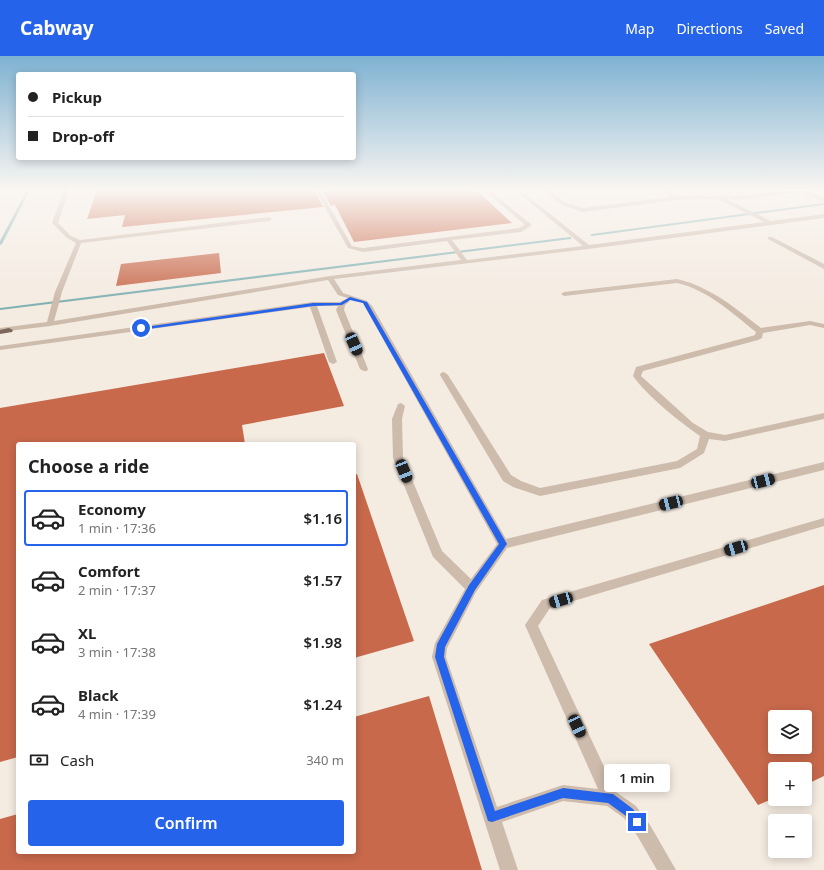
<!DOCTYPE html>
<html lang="en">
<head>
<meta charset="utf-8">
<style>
  body { margin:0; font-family:"Noto Sans",sans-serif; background:#f2f2f2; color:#222; height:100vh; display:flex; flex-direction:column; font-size:15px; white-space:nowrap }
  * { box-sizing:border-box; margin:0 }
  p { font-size:13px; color:#767676 }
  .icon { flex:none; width:22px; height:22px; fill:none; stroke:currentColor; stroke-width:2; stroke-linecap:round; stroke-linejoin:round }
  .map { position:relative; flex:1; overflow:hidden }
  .panel { position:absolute; left:16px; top:386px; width:340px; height:412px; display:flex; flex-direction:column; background:#fff; border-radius:4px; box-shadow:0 2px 10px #0003 }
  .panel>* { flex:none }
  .hud { position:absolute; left:16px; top:16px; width:340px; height:88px; border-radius:4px; box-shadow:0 2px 10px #0003; display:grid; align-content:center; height:88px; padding:0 12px; background:#fff }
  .tools { position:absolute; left:768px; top:654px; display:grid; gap:8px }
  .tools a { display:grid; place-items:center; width:44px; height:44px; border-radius:4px; background:#fff; box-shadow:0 2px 10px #0003; font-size:20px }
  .end { position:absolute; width:18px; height:18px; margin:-9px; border:5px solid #2563eb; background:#fff; box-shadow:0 0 0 2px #fff }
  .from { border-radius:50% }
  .bubble { position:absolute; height:28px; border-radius:4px; background:#fff; box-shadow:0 2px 10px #0003; font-size:13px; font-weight:600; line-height:28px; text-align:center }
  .car { position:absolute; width:12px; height:24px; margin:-12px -6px; border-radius:5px; box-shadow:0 0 3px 1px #0007; background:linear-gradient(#222 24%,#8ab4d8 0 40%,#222 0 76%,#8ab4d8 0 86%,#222 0) }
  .hud b { display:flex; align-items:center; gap:14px; height:38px; font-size:15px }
  .hud b+b { border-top:1px solid #e0e0e0 }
  .hud i { width:10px; height:10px; background:#222 }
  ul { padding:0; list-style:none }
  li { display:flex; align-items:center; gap:12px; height:56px; margin:0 8px 6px; padding:0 4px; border:2px solid transparent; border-radius:4px }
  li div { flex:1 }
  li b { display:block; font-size:15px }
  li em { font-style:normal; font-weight:600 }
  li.current { border-color:#2563eb }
  li>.icon { width:36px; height:36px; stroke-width:1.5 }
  h2 { padding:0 12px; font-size:18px; line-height:48px }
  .pay { display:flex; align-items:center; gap:10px; height:44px; padding:0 12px; font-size:15px }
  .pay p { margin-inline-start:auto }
  .cta { display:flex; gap:8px; margin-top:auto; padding:8px 12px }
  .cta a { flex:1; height:46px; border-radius:4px; background:#2563eb; color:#fff; font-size:16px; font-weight:600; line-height:46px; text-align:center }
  header { display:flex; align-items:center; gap:24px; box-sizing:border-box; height:56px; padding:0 20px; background:#2563eb; color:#fff }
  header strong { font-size:19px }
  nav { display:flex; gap:22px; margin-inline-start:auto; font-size:14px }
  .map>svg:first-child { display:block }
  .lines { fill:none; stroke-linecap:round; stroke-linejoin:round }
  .stream { fill:#7fb0b2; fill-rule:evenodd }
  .building { fill:#c8694b; fill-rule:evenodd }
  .minor { fill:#cdbbac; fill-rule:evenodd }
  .major { fill:#7d675c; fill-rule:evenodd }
  .route { fill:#2563eb }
</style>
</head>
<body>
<header>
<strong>Cabway</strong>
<nav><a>Map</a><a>Directions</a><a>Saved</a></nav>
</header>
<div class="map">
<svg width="824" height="814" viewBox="0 0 824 814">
  <rect width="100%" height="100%" fill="#f4ebe1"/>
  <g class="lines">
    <g class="stream">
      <polygon points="27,134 30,134 2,188 0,189 0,185"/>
      <polygon points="824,147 824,149 592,180 590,179 592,178"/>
      <polygon points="570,181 571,181 571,183 0,254 0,252"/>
    </g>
  </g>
  <g class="building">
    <polygon points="97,134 314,134 323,151 122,171 125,159 87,163"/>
    <polygon points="322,134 476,134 512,167 354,186 335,149 331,150"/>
    <polygon points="219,197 221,217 116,230 121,208"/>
    <polygon points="324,297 344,350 242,369 245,388 18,388 18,701 0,706 0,352"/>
    <polygon points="357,418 414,585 354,602 354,419"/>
    <path d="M 824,529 L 824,720 L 805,729 L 805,713 L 775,713 L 775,742 L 758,749 L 649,588 ZM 775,661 L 805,661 L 805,691 L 775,691 Z"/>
    <polygon points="429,640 482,814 0,814 0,763 18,758 18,796 354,796 354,661"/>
  </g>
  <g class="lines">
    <g class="minor">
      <polygon points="64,134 69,134 58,167 71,180 80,184 269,161 272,163 269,165 81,187 62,236 54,265 330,220 461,204 447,185 363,196 348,192 315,134 320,134 352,190 363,192 519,172 525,169 484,134 489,134 532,169 521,176 452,184 467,204 583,190 515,134 520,134 589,189 764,166 718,143 675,144 583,156 560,148 543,134 549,134 564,146 583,152 670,141 662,134 668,134 676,140 738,140 789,134 807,134 824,142 824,146 802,136 738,144 726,143 771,165 824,158 824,162 588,193 334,223 343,237 367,245 372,250 506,483 824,406 824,414 507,492 476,536 447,592 446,601 497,751 563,729 598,733 525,569 542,544 824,462 824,470 550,552 538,570 616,736 636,750 650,769 676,814 657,814 638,781 624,762 607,750 563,745 502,766 518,814 500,814 432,601 435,587 465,533 433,501 393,402 392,363 398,348 401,347 405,350 402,363 403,402 442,495 471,523 497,488 363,247 338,239 328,224 50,270 0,276 0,272 47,266 55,236 76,187 67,182 52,167"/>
      <polygon points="768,181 772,181 824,208 824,213 768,183"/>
      <path d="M 677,223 C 711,231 735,252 761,272 L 810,265 L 824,268 L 824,272 L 810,269 L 763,277 L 762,282 L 758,284 L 643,315 L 641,320 L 693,367 L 708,376 L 725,379 L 824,357 L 824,363 L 725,385 L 709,383 L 704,397 L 680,412 L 540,440 L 513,431 L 503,425 L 440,319 L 441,317 L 444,316 L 448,319 L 511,419 L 521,425 L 540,432 L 677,405 L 697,393 L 700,380 C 680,366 647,340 633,320 L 636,311 L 752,280 L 755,279 L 756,276 C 732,257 708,234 677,227 L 564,240 L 561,238 L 564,236 Z"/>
      <polygon points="346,243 350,245 345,249 344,254 368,313 367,315 364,315 360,313 336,254 338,250 317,250 337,306 333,308 329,306 310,251 0,294 0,290 313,246 340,246"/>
    </g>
    <polygon class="major" points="9,272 13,274 12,276 0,278 0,274"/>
  </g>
  <linearGradient id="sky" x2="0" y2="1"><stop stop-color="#7eb2d2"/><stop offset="0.54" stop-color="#faf6f2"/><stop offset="1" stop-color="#faf6f2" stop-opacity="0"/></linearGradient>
  <rect width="824" height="248" fill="url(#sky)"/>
  <polygon class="route" points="350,241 367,246 507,488 475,534 445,591 444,601 495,755 563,732 613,738 633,753 642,766 641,769 637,771 633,769 626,760 608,747 563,742 492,766 488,765 435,601 437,588 469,529 499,488 363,247 350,244 342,249 313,250 141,274 138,272 313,247 340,247"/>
</svg>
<div class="tools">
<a><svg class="icon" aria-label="layers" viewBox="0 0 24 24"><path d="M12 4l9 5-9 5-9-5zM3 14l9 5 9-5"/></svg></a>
<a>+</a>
<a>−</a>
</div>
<i class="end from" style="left:141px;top:272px"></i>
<i class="end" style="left:637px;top:766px"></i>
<div class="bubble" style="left:604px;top:708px;width:66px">1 min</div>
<i class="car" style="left:354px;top:288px;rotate:156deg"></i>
<i class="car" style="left:404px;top:415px;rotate:158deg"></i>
<i class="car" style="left:763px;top:425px;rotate:76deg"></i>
<i class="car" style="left:671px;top:447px;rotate:256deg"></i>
<i class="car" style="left:736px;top:492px;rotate:254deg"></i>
<i class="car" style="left:561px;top:544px;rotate:254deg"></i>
<i class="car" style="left:577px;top:670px;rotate:155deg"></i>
<div class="hud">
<b><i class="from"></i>Pickup</b>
<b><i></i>Drop-off</b>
</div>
<section class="panel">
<h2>Choose a ride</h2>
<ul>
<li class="current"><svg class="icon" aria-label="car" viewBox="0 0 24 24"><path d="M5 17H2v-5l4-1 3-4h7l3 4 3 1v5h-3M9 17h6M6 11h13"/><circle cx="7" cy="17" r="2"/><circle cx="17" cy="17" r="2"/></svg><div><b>Economy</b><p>1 min · 17:36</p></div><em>$1.16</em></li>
<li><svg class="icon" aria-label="car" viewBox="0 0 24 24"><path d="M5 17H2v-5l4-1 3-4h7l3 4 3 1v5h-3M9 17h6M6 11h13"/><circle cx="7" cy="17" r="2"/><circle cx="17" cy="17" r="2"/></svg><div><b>Comfort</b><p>2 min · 17:37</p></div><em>$1.57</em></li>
<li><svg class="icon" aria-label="car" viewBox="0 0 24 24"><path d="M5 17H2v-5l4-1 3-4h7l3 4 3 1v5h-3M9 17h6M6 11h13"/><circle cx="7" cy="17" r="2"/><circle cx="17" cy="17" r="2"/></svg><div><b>XL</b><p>3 min · 17:38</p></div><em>$1.98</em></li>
<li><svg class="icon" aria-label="car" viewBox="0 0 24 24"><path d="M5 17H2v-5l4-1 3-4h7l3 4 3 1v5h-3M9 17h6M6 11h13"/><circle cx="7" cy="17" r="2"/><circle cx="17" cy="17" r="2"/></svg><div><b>Black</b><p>4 min · 17:39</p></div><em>$1.24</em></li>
</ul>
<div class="pay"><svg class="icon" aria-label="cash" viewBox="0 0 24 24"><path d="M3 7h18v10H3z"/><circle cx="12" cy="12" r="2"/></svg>Cash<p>340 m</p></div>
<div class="cta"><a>Confirm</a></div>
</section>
</div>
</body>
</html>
